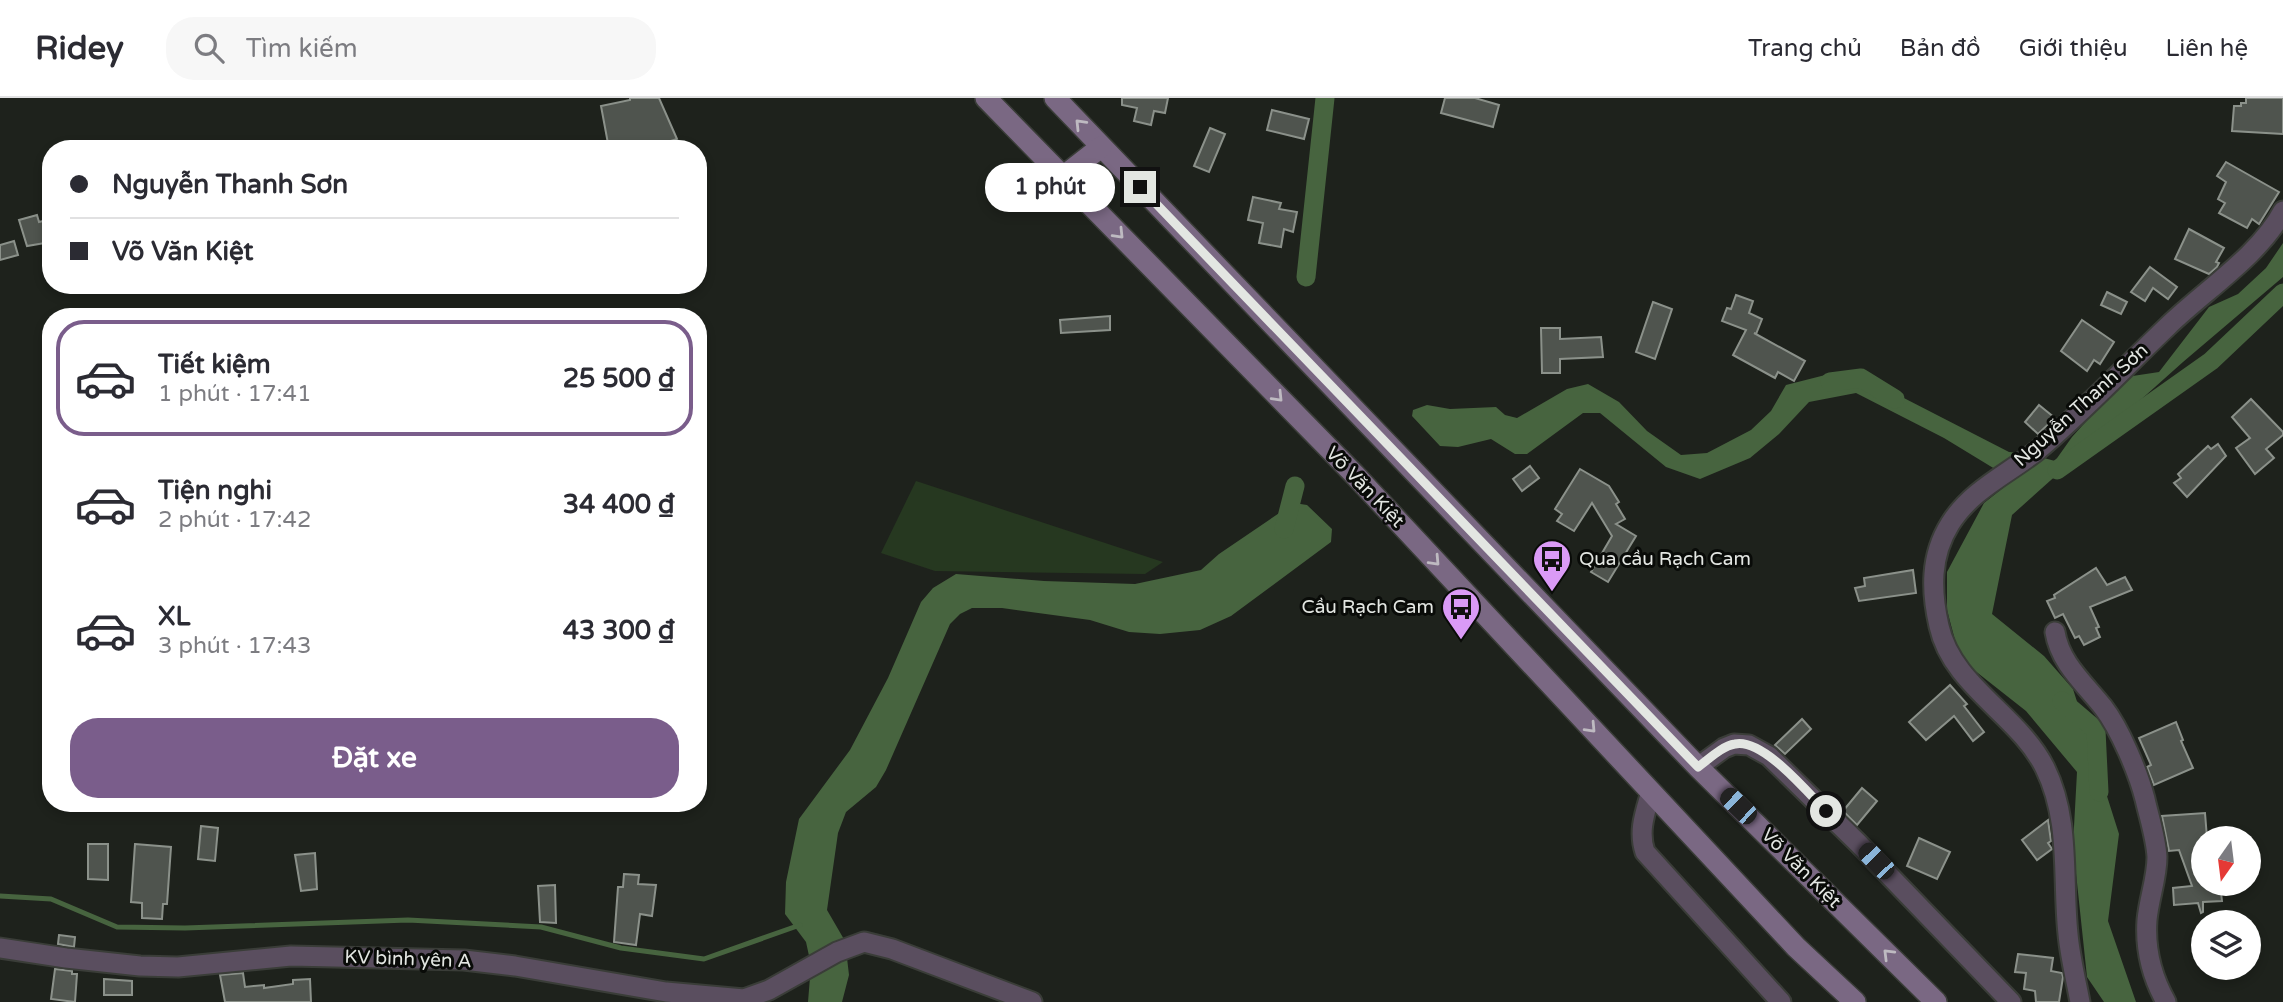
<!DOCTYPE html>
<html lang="vi">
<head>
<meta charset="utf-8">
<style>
  body { margin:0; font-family:"Varela Round",sans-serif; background:#f7f7f7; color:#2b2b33; height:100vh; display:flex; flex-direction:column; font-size:26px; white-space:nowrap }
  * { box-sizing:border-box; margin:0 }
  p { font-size:23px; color:#7c7c81 }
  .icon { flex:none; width:38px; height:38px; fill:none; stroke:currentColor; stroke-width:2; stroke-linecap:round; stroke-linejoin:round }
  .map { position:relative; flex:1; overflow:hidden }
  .panel { position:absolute; left:42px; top:210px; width:665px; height:504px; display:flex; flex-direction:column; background:#fff; border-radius:28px; box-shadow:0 4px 10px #0003 }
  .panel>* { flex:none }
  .hud { position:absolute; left:42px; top:42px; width:665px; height:154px; border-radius:28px; box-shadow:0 4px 10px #0003; display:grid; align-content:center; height:154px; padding:0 28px; background:#fff }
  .needle { width:46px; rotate:194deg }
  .fabs { position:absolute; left:2191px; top:728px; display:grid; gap:14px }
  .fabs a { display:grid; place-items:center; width:70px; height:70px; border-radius:50%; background:#fff; box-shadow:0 4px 10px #0003; font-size:35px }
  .end { position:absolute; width:32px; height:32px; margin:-16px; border:9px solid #e3e6e2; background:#111; box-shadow:0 0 0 4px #111 }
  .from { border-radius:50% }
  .bubble { position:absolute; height:49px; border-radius:24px; background:#fff; box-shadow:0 4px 10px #0003; font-size:23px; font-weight:700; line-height:49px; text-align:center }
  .car { position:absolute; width:21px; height:42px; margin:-21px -10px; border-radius:9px; box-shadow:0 0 5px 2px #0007; background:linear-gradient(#222 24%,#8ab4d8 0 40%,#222 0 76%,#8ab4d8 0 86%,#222 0) }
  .hud b { display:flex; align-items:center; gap:24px; height:66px; font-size:26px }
  .hud b+b { border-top:2px solid #e1e1e2 }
  .hud i { width:18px; height:18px; background:#2b2b33 }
  ul { padding:12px 0 0; list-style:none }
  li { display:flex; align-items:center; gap:21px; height:116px; margin:0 14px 10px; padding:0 14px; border:4px solid transparent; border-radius:28px }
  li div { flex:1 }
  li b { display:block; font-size:26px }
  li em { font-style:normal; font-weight:700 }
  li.active { border-color:#7a5d8b }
  li>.icon { width:63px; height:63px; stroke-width:1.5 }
  .primary-button { display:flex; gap:14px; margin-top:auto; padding:14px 28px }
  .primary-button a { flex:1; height:80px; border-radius:28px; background:#7a5d8b; color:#fff; font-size:28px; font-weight:700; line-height:80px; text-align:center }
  header { display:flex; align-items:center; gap:42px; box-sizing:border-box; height:98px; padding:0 35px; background:#fff; border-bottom:2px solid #e1e1e2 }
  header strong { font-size:33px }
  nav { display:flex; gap:38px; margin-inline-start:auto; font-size:24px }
  .search { width:490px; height:63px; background:#f7f7f7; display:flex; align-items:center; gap:18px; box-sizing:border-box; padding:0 24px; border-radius:28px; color:#7c7c81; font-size:26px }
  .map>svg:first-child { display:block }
  .green { fill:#263820 }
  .water { fill:#47643f }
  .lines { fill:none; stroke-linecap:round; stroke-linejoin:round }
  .stream { stroke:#47643f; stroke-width:5 }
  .canal { stroke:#47643f; stroke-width:19 }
  .building { fill:#4f544e; stroke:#8b918a; stroke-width:2 }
  .minor-casing { stroke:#3a3d38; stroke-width:23 }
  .secondary-casing { stroke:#3a3d38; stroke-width:24 }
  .minor { stroke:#5a4e5f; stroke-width:19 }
  .secondary { stroke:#7a6883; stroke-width:21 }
  .oneway { stroke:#bebac1 }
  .route { stroke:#e3e6e2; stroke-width:9 }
  .labels { text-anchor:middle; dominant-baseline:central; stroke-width:6; stroke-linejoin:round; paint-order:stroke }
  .street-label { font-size:19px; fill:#e3e6e2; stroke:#090b08 }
  .poi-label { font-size:19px; fill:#e3e6e2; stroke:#090b08; text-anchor:start }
</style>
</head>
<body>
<header>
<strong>Ridey</strong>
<div class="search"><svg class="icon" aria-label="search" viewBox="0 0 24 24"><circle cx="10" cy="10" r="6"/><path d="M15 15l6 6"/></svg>Tìm kiếm</div>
<nav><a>Trang chủ</a><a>Bản đồ</a><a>Giới thiệu</a><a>Liên hệ</a></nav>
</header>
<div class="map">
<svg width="2283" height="904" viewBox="0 0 2283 904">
  <rect width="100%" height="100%" fill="#1e221c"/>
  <polygon class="green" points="916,383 1163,464 1145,476 935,473 881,455"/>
  <g class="water">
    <polygon points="2283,145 2283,179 2183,264 2012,417 1992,516 2044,558 2073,591 2119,736 2108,823 2136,904 2104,904 2087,879 2073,747 2077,674 2026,613 1960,561 1947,512 1947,474 1984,405 2013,382 1944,340 1856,295 1809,304 1779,336 1750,360 1700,381 1666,369 1600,315 1583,315 1527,356 1515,356 1491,341 1458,349 1440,348 1412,318 1413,312 1427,307 1450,311 1496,309 1505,317 1517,320 1567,291 1588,286 1619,304 1647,333 1681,357 1707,355 1751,332 1771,313 1786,287 1837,274 1898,297 2009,354 2029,356 2055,363 2072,339 2126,279 2159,274 2209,209 2238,196 2266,170"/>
    <polygon points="1294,405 1307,407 1332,431 1331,444 1231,518 1200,532 1160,536 1129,534 1090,522 1002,510 972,510 960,516 950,526 886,672 876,689 846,714 838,735 827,812 845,843 849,877 842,904 808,904 811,867 806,844 785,816 786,784 799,721 850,652 888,580 921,504 933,490 956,476 1044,483 1135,486 1201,472 1219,456"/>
  </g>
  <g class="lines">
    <polyline class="stream" points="0,798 51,801 117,829 185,830 408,822 541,829 621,850 704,861 800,827"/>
    <g class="canal">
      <polyline points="1306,179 1325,0"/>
      <polyline points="1830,284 1861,280 1895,301"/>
      <polyline points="2057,372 2211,263 2283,195"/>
      <polyline points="1284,431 1295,388"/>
      <polyline points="2062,603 2096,632 2099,694"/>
    </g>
  </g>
  <g class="building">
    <polygon points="630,0 659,0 677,41 646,51 609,51 601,8 630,2"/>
    <polygon points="1122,0 1168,0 1165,15 1154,13 1151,27 1134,23 1137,10 1122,7"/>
    <polygon points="1445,0 1475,0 1499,7 1493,29 1441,15"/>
    <polygon points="2246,0 2283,0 2283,36 2232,33 2234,8 2241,8 2241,5 2246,5"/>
    <polygon points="1272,12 1309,21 1304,41 1267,32"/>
    <polygon points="1210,30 1225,36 1209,74 1194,68"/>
    <polygon points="2226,64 2279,94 2259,126 2252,121 2247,130 2219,115 2225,105 2218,101 2226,84 2217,78"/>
    <polygon points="1253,99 1281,105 1279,111 1297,114 1293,134 1284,131 1281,149 1259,145 1263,125 1248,122"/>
    <polygon points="37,117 39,124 51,121 51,144 27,148 19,122"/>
    <polygon points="2189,131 2224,150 2216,164 2219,165 2217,169 2209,176 2175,161"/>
    <polygon points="14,143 18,157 0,162 0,147"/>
    <polygon points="2150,169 2177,189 2168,201 2153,190 2145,203 2131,194"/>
    <polygon points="2107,194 2127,204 2121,216 2101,207"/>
    <polygon points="1736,197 1753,203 1749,215 1762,221 1756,236 1754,235 1805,263 1794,283 1778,274 1775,280 1733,257 1746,232 1722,223 1727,210 1731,211"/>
    <polygon points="1653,204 1672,211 1655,261 1636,254"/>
    <polygon points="1110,218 1110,232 1061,235 1060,222"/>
    <polygon points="2082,222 2114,244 2100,266 2094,262 2087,273 2061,253"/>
    <polygon points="1541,230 1560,230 1560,241 1601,239 1603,259 1560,261 1560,275 1542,275"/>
    <polygon points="2251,301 2283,334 2283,337 2266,351 2274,360 2255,376 2236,350 2250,340 2232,319"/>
    <polygon points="2039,307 2055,320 2038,336 2025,324"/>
    <polygon points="2218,346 2226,358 2187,399 2174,385 2181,380 2178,376 2208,348 2211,351"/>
    <polygon points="1530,368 1539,380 1522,393 1513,381"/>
    <polygon points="1580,371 1609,388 1619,404 1616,406 1625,421 1616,426 1636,438 1608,484 1591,474 1612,438 1592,405 1574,433 1557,423 1562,416 1555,411"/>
    <polygon points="2096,470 2107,487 2125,479 2132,492 2090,509 2099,529 2096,530 2100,539 2084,547 2079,538 2075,540 2063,516 2055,520 2047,503 2055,500 2054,497"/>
    <polygon points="1913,472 1916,495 1859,503 1855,490 1865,488 1864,480"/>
    <polygon points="1950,587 1967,606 1964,608 1984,634 1973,643 1954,618 1926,642 1909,624"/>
    <polygon points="1802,621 1811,631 1785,656 1775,647"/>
    <polygon points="2176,624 2183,642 2181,643 2193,670 2154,687 2147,669 2151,667 2139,640"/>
    <polygon points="1862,690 1877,703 1857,727 1843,713"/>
    <polygon points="2205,715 2207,740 2203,740 2203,786 2220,786 2222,803 2203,804 2203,814 2201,815 2198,805 2174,807 2173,790 2192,788 2179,752 2169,753 2162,718"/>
    <polygon points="2048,722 2051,743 2048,745 2052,751 2037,762 2022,742"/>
    <polygon points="201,728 218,730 215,763 198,761"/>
    <polygon points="1919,740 1950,754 1937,781 1907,768"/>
    <polygon points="88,746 108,746 108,782 88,781"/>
    <polygon points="135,746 171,749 167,806 163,806 162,821 142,820 142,805 131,804"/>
    <polygon points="315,755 317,791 301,793 295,757"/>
    <polygon points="624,776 639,777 638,786 656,787 652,818 640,816 636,847 614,844 618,789 623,789"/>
    <polygon points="555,787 556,825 540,824 538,788"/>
    <polygon points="59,837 75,839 74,849 58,846"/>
    <polygon points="2018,856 2053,860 2051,873 2062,875 2063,879 2059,904 2036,904 2035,893 2024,891 2026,875 2015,874"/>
    <polygon points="55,871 72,873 72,876 77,876 75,904 51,901"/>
    <polygon points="243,875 245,889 264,887 264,890 293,886 293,882 310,881 311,904 225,904 220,877"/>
    <polygon points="104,881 132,883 132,897 104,897"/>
  </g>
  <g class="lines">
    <defs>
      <g id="minor">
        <path d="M 2055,534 C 2060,565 2084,585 2103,609 C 2120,631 2138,674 2145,701 C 2149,719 2156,740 2157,759 C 2157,780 2149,800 2147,822 C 2145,850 2152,879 2166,904"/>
        <polyline points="1698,669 1724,650 1734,646 1749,647 1769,658 1858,745 2011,904"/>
        <path d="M 1651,694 C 1645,715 1638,733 1645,754 L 1781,904"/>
        <polyline points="0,850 66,860 140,868 178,869 291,858 464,862 515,868 666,894 744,901 769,892 837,854 864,844 892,851 1032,904"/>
        <path d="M 2080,904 C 2076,882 2070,859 2068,836 C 2062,780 2071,723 2045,670 C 2019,617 1952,588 1939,528 C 1931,493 1930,458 1950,426 C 1971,392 2008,376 2038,352 C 2084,313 2125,269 2168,228 C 2204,193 2260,157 2283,113"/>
      </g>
      <g id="secondary">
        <polyline points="986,0 1354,376 1796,849 1855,904"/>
        <polyline points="1055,0 1698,669 1936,904"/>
        <polyline points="1064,78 1101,49"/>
      </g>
    </defs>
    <use href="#minor" class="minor-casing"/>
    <use href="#secondary" class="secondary-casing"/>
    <use href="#minor" class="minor"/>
    <use href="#secondary" class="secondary"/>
  </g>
  <defs><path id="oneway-chevron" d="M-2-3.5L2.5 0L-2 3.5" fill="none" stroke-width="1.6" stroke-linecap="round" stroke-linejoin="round" transform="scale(1.75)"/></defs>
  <g class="oneway">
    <use href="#oneway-chevron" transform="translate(1080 26) rotate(-134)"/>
    <use href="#oneway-chevron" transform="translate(1119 136) rotate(46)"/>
    <use href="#oneway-chevron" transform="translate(1278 299) rotate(46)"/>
    <use href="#oneway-chevron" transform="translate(1435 463) rotate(47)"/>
    <use href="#oneway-chevron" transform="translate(1591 630) rotate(47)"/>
    <use href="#oneway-chevron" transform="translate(1888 856) rotate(-135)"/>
  </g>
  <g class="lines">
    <path class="route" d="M 1140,89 L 1698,669 C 1709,661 1722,648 1735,646 C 1763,640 1808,695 1826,713"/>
  </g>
  <defs>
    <symbol id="bus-pin" viewBox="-11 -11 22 30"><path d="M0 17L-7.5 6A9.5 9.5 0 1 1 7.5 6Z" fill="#da9af6" stroke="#090b08"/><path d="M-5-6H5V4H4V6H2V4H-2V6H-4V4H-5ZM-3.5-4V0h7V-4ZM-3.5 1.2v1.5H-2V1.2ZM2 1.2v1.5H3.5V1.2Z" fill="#111"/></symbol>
  </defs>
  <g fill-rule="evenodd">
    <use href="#bus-pin" x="1530" y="439" width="44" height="60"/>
    <use href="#bus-pin" x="1439" y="487" width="44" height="60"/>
  </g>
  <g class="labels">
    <g class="street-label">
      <text transform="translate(2081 307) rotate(-42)">Nguyễn Thanh Sơn</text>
      <text transform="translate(1365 389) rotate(46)">Võ Văn Kiệt</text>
      <text transform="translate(1801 770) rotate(45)">Võ Văn Kiệt</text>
      <text transform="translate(408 861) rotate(2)">KV bình yên A</text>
    </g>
    <g class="poi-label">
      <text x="1579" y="461">Qua cầu Rạch Cam</text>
      <text x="1434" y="509" text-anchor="end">Cầu Rạch Cam</text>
    </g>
  </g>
</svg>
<div class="fabs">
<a><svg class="needle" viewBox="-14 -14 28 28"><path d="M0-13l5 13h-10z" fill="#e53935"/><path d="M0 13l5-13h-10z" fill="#7c7c81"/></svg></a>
<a><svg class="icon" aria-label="layers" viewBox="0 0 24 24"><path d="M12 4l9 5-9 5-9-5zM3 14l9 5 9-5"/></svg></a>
</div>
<i class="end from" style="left:1826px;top:713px"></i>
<i class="end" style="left:1140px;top:89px"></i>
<div class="bubble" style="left:985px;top:65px;width:130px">1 phút</div>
<i class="car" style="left:1738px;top:708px;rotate:314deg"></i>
<i class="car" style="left:1876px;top:763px;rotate:316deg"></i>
<div class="hud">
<b><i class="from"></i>Nguyễn Thanh Sơn</b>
<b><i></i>Võ Văn Kiệt</b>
</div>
<section class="panel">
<ul>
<li class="active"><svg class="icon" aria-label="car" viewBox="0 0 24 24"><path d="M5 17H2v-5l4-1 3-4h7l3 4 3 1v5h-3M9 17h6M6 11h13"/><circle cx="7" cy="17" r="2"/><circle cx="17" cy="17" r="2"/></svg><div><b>Tiết kiệm</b><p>1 phút · 17:41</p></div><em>25 500 ₫</em></li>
<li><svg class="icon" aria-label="car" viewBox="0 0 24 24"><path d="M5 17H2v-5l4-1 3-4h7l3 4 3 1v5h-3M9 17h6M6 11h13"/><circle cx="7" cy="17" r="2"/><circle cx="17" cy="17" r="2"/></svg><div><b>Tiện nghi</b><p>2 phút · 17:42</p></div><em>34 400 ₫</em></li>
<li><svg class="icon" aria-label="car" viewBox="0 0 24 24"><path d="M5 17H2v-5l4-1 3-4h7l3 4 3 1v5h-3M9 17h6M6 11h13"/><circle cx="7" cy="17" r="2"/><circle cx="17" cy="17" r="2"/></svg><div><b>XL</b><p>3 phút · 17:43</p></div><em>43 300 ₫</em></li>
</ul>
<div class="primary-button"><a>Đặt xe</a></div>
</section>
</div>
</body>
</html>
